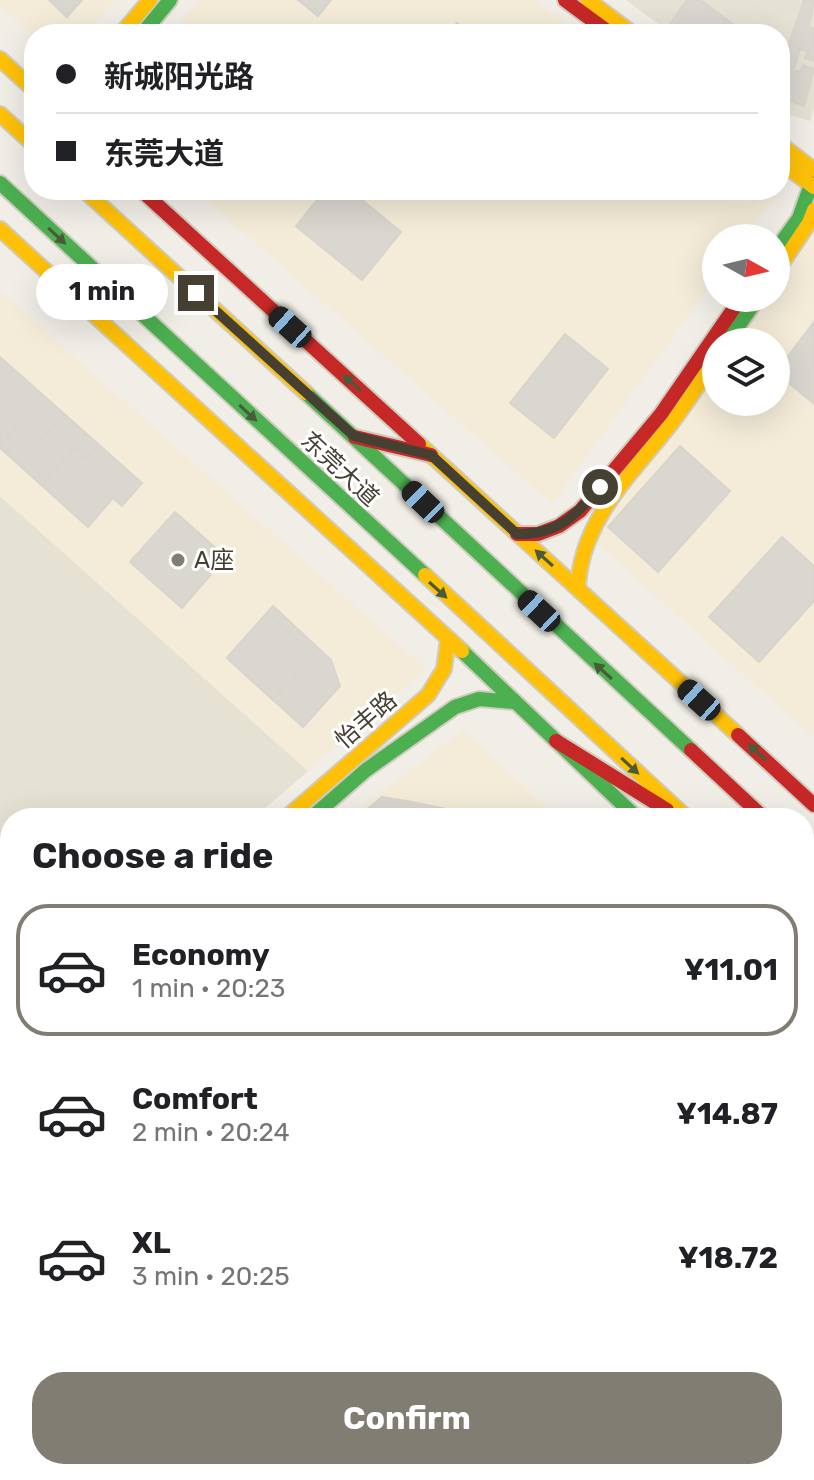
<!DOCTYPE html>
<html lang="en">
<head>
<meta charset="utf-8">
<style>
  body { margin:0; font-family:Rubik,"Noto Sans SC",sans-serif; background:#f2f2f2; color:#202124; height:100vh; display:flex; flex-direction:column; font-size:30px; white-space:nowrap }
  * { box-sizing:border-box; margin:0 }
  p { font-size:26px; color:#757577 }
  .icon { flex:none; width:44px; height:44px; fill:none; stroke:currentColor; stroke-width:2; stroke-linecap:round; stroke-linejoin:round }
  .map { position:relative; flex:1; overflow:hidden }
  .panel { position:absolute; left:0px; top:808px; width:814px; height:672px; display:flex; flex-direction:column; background:#fff; border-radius:32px 32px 0 0; box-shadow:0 8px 32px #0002 }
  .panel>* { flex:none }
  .top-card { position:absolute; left:24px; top:24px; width:766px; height:176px; border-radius:32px; box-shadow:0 8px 32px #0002; display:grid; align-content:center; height:176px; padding:0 32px; background:#fff }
  .needle { width:52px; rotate:98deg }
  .tools { position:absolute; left:702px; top:224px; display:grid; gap:16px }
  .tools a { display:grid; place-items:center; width:88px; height:88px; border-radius:50%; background:#fff; box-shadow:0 8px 32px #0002; font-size:40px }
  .end { position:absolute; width:36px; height:36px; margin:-18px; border:10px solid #464033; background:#fff; box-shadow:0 0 0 4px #fff }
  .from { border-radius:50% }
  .bubble { position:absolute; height:56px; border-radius:28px; background:#fff; box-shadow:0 8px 32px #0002; font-size:26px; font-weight:700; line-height:56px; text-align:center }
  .car { position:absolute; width:24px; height:48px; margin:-24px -12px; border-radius:10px; box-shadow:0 0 6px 2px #0007; background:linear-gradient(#222 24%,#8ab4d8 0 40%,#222 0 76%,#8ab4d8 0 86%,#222 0) }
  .top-card b { display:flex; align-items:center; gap:28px; height:76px; font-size:30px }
  .top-card b+b { border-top:2px solid #e0e0e0 }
  .top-card i { width:20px; height:20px; background:#202124 }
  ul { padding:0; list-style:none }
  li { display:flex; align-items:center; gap:24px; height:132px; margin:0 16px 12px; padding:0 16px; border:4px solid transparent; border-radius:32px }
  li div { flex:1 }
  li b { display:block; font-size:30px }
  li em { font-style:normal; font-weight:700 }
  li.selected { border-color:#827d72 }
  li>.icon { width:72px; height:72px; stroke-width:1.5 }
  h2 { padding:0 32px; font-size:36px; line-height:96px }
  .button { display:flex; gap:16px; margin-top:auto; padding:16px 32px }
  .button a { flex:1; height:92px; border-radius:32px; background:#827d72; color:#fff; font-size:32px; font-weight:700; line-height:92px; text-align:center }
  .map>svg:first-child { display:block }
  .residential { fill:#e5e1d3 }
  .commercial { fill:#f4ebd8 }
  .green { fill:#d9edc3 }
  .parking { fill:#dfddd6 }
  .building { fill:#d9d7cf; stroke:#d8d5cc; stroke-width:2 }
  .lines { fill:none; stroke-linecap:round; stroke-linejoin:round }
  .street-tunnel { stroke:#cecbc2; stroke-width:10; stroke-dasharray:10 5; stroke-linecap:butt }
  .street-casing { stroke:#ceccc4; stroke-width:14 }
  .fast-casing { stroke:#d0ccbd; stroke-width:18 }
  .slow-casing { stroke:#d0ccbd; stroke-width:18 }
  .jam-casing { stroke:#d0ccbd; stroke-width:18 }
  .street { stroke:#fdfcfb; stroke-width:10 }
  .fast { stroke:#4caf50; stroke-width:14 }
  .slow { stroke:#ffc107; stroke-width:14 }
  .jam { stroke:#c62828; stroke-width:14 }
  .oneway { fill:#485c3a }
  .route { stroke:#464033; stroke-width:10 }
  .poi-dot { fill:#827d72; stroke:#fff; stroke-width:3 }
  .labels { text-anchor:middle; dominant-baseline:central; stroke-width:6; stroke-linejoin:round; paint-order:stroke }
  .street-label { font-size:24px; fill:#464033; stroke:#fff }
  .poi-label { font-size:24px; fill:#464033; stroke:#fff; text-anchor:start }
</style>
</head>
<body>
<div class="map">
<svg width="814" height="1480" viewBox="0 0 814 1480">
  <rect width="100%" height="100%" fill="#f0eee6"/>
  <g class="residential">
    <polygon points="626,0 814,0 814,108 810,121 780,112 780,34 672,34"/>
    <polygon points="0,496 308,771 254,818 10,818 10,1159 0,1168"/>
  </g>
  <g class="commercial">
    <polygon points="0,0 115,0 85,34 34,34 34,37 0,7"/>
    <polygon points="198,0 535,0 580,34 172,34"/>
    <polygon points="780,185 783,187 745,238 716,238 716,278 552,504 195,190 780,190"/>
    <polygon points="814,234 814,738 594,541 716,371 716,402 776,402 776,342 737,342 768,298 776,298 776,287"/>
    <polygon points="0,291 426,669 308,771 0,496"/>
    <polygon points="463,730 559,818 348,818"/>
    <polygon points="804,1042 814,1051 814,1200 804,1206"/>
    <polygon points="804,1241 814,1258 814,1480 592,1480 585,1470 804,1470"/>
  </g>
  <polygon class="green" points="10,1429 10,1470 277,1470 259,1480 0,1480 0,1435"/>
  <polygon class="parking" points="494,1470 544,1470 551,1480 479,1480"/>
  <g class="building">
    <polygon points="49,0 82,0 67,17"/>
    <polygon points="298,0 331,0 318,16"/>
    <polygon points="687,0 700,0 726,19 715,34 683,34 670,24"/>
    <polygon points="804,0 814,0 811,16 800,12"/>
    <polygon points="800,12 811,16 808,27 814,29 814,61 805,58 808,51 800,49 797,59 785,55"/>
    <polygon points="726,19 746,34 715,34"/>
    <polygon points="457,23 471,34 448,34"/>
    <polygon points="785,55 797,59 793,70 800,72 803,65 814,69 804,106 791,101 793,94 785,92 780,101 780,70"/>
    <polygon points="325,190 350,190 401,232 362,280 296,226"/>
    <polygon points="814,322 814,402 813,403 776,372"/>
    <polygon points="565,334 608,369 554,438 510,403"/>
    <polygon points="0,357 142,483 122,506 113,498 88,527 0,448"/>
    <polygon points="64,414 98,444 86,458 74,448 42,485 0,445 16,427 36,445"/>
    <polygon points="680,446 730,491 658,572 608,527"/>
    <polygon points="175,512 226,557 182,608 130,562"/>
    <polygon points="782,537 814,566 814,601 759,662 709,617"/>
    <polygon points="273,606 331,660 340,686 303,727 227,658"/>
    <polygon points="267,613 314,655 273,700 227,658"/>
    <polygon points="382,797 406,801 489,818 357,818"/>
    <polygon points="406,801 460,812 459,818 403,818"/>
    <polygon points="804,1348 814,1357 814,1391 804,1402"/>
    <polygon points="622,1470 678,1470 684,1480 629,1480"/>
    <polygon points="769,1470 798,1470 809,1480 759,1480"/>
  </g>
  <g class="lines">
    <polyline class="street-tunnel" points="804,901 814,910"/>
    <defs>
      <polyline id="street" points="560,1470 566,1480"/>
      <g id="fast">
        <polyline points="142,34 170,0"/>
        <polyline points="0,183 425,575"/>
        <polyline points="776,250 799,218 814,176"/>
        <polyline points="727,342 758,298"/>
        <polyline points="306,393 691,750"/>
        <polyline points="462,651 637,818"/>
        <polyline points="311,818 366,770 455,707 479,699 514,702"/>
        <polyline points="804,855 814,864"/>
        <polyline points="804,926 814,936"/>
      </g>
      <g id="slow">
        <polyline points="588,0 633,34"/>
        <polyline points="121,34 150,0"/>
        <polyline points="0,59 34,90"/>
        <polyline points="0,114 34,145"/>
        <polyline points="780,144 814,170"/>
        <polyline points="780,162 814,187"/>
        <polyline points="84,190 306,393"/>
        <polyline points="0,229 462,651"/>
        <polyline points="776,272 809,223 814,210"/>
        <polyline points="419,444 738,735"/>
        <polyline points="425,575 687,818"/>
        <path d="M 578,589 C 580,521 631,475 670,425 C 687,403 701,381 716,358"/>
        <polyline points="286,818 428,695 444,669 448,639"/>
        <polyline points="804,975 814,981"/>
        <polyline points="0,1067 10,1059"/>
      </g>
      <g id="jam">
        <polyline points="565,0 611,34"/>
        <polyline points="141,190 419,444"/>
        <polyline points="355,437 431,455"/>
        <polyline points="517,534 538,534 559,526 580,511 661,414 741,298"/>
        <polyline points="738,735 814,805"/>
        <polyline points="556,741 667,810"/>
        <polyline points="691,750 764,818"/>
        <polyline points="0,1089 10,1080"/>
      </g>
    </defs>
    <use href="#street" class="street-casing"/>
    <use href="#fast" class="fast-casing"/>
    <use href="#slow" class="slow-casing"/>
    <use href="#jam" class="jam-casing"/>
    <use href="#street" class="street"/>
    <use href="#fast" class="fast"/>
    <use href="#slow" class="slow"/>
    <use href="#jam" class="jam"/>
  </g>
  <defs><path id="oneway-solid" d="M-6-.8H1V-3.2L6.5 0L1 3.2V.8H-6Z" transform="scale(2)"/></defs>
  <g class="oneway">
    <use href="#oneway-solid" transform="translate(57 236) rotate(43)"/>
    <use href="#oneway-solid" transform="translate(352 383) rotate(-138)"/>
    <use href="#oneway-solid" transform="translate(248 413) rotate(43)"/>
    <use href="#oneway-solid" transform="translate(544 558) rotate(-138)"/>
    <use href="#oneway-solid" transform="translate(438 590) rotate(42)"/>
    <use href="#oneway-solid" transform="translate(603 671) rotate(-138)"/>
    <use href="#oneway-solid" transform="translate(757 752) rotate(-138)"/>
    <use href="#oneway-solid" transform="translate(630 766) rotate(43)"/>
  </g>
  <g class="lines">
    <path class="route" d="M 196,293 L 354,436 L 431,455 L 517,534 C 557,535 576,516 600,487"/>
  </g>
  <circle class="poi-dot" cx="178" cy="560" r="8"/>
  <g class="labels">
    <g class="street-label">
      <text transform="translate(340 469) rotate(43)">东莞大道</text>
      <text transform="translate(366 720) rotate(-41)">怡丰路</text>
    </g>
    <g class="poi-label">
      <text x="194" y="560">A座</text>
    </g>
  </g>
</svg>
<div class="tools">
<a><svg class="needle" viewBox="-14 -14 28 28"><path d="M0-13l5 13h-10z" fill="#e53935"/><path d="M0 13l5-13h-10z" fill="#757577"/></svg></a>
<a><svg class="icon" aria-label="layers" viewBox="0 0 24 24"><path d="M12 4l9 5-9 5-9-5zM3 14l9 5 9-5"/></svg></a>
</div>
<i class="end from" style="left:600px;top:487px"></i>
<i class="end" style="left:196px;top:293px"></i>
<div class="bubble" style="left:36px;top:264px;width:132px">1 min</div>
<i class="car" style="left:290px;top:327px;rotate:312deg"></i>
<i class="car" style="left:423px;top:502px;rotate:314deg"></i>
<i class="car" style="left:539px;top:611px;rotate:313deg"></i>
<i class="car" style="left:699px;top:700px;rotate:312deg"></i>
<div class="top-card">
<b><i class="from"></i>新城阳光路</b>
<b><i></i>东莞大道</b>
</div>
<section class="panel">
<h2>Choose a ride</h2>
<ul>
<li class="selected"><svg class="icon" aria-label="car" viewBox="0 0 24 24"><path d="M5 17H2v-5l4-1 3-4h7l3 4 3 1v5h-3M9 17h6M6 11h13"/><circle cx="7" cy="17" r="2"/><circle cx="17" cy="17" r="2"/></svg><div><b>Economy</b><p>1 min · 20:23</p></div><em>¥11.01</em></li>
<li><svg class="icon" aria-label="car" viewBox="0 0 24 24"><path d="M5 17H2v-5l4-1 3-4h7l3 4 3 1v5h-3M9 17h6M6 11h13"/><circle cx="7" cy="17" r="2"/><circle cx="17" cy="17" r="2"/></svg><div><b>Comfort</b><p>2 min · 20:24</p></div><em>¥14.87</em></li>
<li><svg class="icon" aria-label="car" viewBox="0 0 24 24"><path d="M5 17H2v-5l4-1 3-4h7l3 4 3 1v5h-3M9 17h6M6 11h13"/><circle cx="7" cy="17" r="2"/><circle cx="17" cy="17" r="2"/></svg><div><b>XL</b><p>3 min · 20:25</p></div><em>¥18.72</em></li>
</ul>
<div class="button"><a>Confirm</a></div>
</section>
</div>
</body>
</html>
